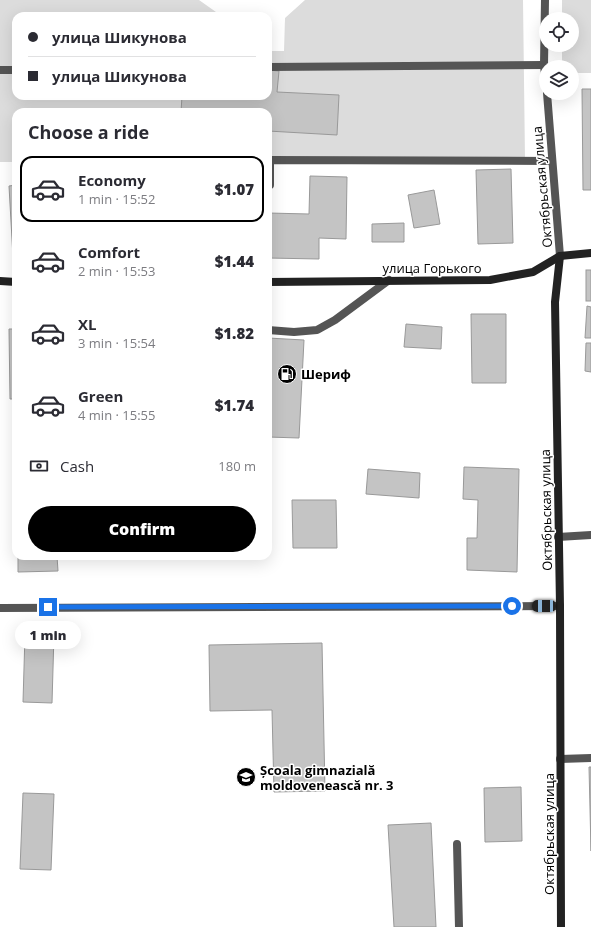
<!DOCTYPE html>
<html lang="en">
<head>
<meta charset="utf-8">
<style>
  body { margin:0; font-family:"Open Sans",sans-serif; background:#f7f7f7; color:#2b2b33; height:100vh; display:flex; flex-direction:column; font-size:15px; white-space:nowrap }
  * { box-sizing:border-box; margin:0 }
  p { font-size:13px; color:#7c7c81 }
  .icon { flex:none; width:22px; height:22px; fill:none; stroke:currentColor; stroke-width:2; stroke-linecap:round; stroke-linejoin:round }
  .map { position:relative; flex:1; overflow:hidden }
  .sheet { position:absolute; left:12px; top:108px; width:260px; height:452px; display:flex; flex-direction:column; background:#fff; border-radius:12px; box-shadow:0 4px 16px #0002 }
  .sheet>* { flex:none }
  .hud { position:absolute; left:12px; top:12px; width:260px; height:88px; border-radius:12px; box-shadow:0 4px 16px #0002; display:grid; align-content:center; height:88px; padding:0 16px; background:#fff }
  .buttons { position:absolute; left:539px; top:12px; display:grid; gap:8px }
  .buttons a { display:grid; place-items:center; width:40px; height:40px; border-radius:50%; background:#fff; box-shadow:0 4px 16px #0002; font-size:20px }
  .end { position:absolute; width:18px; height:18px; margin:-9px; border:5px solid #1a73e8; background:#fff; box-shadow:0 0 0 2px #fff }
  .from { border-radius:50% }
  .bubble { position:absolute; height:28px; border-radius:14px; background:#fff; box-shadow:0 4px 16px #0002; font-size:13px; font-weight:800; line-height:28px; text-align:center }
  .car { position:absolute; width:12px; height:24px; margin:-12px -6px; border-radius:5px; box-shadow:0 0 3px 1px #0007; background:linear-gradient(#222 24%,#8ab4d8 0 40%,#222 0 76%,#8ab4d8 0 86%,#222 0) }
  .hud b { display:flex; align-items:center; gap:14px; height:38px; font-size:15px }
  .hud b+b { border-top:1px solid #e1e1e2 }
  .hud i { width:10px; height:10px; background:#2b2b33 }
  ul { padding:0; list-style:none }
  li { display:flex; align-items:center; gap:12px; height:66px; margin:0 8px 6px; padding:0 8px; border:2px solid transparent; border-radius:12px }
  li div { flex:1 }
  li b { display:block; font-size:15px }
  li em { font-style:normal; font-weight:800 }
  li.current { border-color:#000 }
  li>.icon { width:36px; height:36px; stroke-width:1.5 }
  h2 { padding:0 16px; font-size:18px; line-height:48px }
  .pay { display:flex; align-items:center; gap:10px; height:44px; padding:0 16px; font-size:15px }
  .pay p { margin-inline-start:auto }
  .button { display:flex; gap:8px; margin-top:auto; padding:8px 16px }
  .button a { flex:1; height:46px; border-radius:24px; background:#000; color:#fff; font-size:16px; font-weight:800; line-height:46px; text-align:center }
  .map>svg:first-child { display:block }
  .green { fill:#dcdcdc }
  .building { fill:#c4c4c4; stroke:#999 }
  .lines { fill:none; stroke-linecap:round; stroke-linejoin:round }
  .lane { stroke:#555; stroke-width:8 }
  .street { stroke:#555; stroke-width:8 }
  .secondary { stroke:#222; stroke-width:8 }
  .route { stroke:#1a73e8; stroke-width:5 }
  .labels { text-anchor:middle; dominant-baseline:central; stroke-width:3; stroke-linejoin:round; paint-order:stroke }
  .street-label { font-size:13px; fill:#000; stroke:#fff }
  .poi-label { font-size:13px; font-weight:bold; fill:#000; stroke:#fff; text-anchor:start }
</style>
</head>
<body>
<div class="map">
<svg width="591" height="927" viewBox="0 0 591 927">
  <rect width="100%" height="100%" fill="#fff"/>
  <g class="green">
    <polygon points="0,0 199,0 216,12 216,16 16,16 16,96 268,96 268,51 284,51 285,18 305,0 523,0 525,160 268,160 268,112 16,112 16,162 0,162"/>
    <polygon points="562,0 591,0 591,73 572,73 572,67 562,67 562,45 572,45 572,19 562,19"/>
  </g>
  <g class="building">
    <polygon points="268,70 279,71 277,92 339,95 337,135 268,131 268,112 181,112 182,96 268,96"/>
    <polygon points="582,89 591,89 591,190 583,190"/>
    <polygon points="511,169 513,243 478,244 476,170"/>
    <polygon points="310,176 347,177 346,239 319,238 319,259 268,258 268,213 309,214"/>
    <polygon points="16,185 16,257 13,257 9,186"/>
    <polygon points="434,190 440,224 414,228 408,195"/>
    <polygon points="404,223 404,242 372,242 372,224"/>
    <rect x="586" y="270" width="5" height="31"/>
    <polygon points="587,306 591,307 591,338 585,338"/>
    <polygon points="471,314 506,314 506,383 472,383"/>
    <polygon points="406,324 442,327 441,349 404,347"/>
    <polygon points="9,329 16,329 16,399 10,399"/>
    <polygon points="268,338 304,340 299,438 268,437"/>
    <polygon points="586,343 591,343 591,372 585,371"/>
    <polygon points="464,467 519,469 517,572 467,570 467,538 477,538 478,500 463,499"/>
    <polygon points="368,469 420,473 419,498 366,494"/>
    <polygon points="292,500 336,500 337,548 293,548"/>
    <polygon points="18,556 57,556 58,571 18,572"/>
    <polygon points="25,634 54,634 52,703 23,702"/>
    <polygon points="322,643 325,791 274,792 272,710 210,711 209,645"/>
    <polygon points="589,767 591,767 591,851"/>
    <polygon points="521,787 522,841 485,842 484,788"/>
    <polygon points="23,793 54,794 51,870 20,869"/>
    <polygon points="431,823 436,927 394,927 388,825"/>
  </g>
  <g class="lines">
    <g class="lane">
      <polyline points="270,185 270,160 552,161"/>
      <polyline points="268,330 294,332 317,330 335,320 389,280"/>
      <polyline points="558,537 591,535"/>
      <polyline points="560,759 591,758"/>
      <polyline points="457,844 459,927"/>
    </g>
    <g class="street">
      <polyline points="545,0 544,65 546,87"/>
      <polyline points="268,67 544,65"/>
      <polyline points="0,70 16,70"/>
      <polyline points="547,93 560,256"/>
      <polyline points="0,608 560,606"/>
    </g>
    <g class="secondary">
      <polyline points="560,256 555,302 560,606 561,927"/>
      <polyline points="0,281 16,282"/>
      <polyline points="268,282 490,280 533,272 560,256 591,253"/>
    </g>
  </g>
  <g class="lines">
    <polyline class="route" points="48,607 512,606"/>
  </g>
  <defs>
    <symbol id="fuel-disc" viewBox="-11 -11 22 22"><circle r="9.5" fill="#000" stroke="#fff"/><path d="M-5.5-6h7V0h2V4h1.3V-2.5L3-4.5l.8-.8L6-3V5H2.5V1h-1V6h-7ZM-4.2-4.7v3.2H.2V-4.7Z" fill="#fff"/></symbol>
    <symbol id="school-disc" viewBox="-11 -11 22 22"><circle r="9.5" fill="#000" stroke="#fff"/><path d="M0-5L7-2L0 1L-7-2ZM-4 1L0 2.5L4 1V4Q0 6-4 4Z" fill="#fff"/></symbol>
  </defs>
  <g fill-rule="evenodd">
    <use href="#fuel-disc" x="276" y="363" width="22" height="22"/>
    <use href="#school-disc" x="235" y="766" width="22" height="22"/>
  </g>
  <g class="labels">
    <g class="street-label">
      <text transform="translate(542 187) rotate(-95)">Октябрьская улица</text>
      <text x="432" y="268">улица Горького</text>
      <text transform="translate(546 510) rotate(-91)">Октябрьская улица</text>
      <text transform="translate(549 834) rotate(-90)">Октябрьская улица</text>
    </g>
    <g class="poi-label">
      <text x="301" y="374">Шериф</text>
      <text x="260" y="770">Școala gimnazială<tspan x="260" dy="15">moldovenească nr. 3</tspan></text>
    </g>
  </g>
</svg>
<div class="buttons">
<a><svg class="icon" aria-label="locate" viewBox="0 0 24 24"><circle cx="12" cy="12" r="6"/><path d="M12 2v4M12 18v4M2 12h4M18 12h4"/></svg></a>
<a><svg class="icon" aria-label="layers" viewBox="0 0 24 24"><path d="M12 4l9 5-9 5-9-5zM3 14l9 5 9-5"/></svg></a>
</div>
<i class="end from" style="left:512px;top:606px"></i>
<i class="end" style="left:48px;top:607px"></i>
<div class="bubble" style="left:15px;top:621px;width:66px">1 min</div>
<i class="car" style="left:544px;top:606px;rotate:270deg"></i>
<div class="hud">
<b><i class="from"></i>улица Шикунова</b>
<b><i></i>улица Шикунова</b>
</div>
<section class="sheet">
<h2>Choose a ride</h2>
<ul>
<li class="current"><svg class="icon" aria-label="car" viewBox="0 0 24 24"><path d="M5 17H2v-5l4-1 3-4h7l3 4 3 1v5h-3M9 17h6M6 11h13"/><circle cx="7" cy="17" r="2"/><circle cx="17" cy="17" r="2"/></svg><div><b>Economy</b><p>1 min · 15:52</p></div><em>$1.07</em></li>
<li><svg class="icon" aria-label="car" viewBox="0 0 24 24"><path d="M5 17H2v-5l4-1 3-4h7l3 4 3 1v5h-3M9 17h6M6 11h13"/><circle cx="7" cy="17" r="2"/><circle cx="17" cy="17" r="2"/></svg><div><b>Comfort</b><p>2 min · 15:53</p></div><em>$1.44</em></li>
<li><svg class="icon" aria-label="car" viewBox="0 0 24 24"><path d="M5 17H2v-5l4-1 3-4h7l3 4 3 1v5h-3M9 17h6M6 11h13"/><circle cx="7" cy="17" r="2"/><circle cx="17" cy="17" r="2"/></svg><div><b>XL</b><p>3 min · 15:54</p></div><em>$1.82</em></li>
<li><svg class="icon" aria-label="car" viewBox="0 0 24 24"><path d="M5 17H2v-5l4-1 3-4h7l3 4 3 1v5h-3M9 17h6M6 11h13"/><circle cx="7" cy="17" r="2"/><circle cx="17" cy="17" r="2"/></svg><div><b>Green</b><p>4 min · 15:55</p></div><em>$1.74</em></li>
</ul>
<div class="pay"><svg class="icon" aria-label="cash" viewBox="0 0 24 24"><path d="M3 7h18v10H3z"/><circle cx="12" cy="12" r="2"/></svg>Cash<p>180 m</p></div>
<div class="button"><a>Confirm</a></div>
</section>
</div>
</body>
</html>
